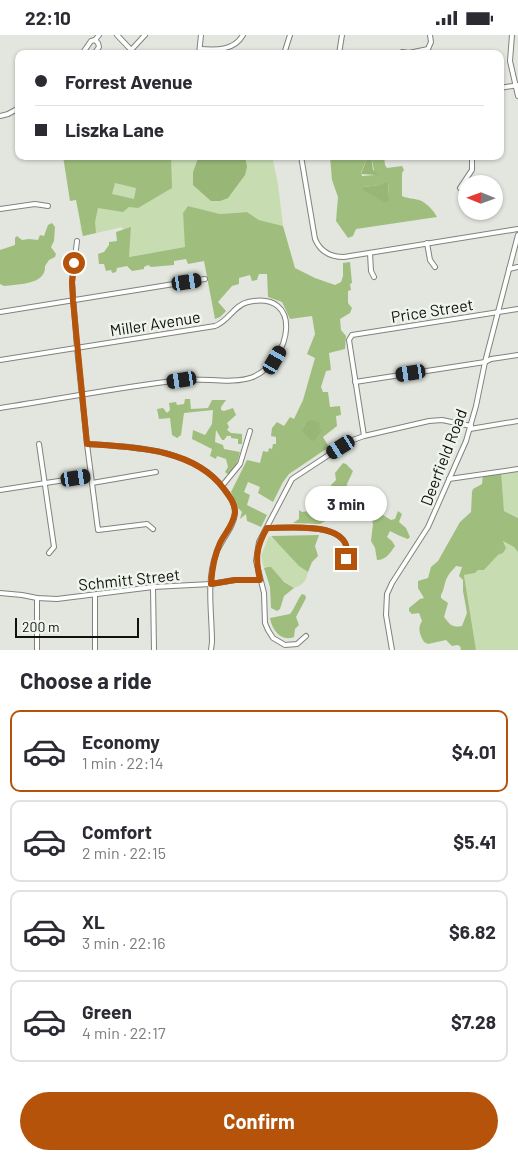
<!DOCTYPE html>
<html lang="en">
<head>
<meta charset="utf-8">
<style>
  body { margin:0; font-family:Barlow,sans-serif; background:#f7f7f7; color:#2b2b33; height:100vh; display:flex; flex-direction:column; font-size:19px; white-space:nowrap }
  * { box-sizing:border-box; margin:0 }
  p { font-size:16px; color:#7c7c81 }
  .icon { flex:none; width:28px; height:28px; fill:none; stroke:currentColor; stroke-width:2; stroke-linecap:round; stroke-linejoin:round }
  .map { position:relative; height:615px; overflow:hidden }
  .panel { display:flex; flex-direction:column; background:#fff; flex:1 }
  .panel>* { flex:none }
  .guide { position:absolute; left:15px; top:15px; width:489px; height:110px; border-radius:10px; box-shadow:0 1px 4px #0004; display:grid; align-content:center; height:110px; padding:0 20px; background:#fff }
  .needle { width:32px; rotate:271deg }
  .controls { position:absolute; left:458px; top:140px; display:grid; gap:10px }
  .controls a { display:grid; place-items:center; width:45px; height:45px; border-radius:50%; background:#fff; box-shadow:0 1px 4px #0004; font-size:25px }
  .scale { position:absolute; left:15px; bottom:12px; width:124px; box-sizing:border-box; padding-left:5px; border:2px solid #10110e; border-top:0; font-size:14px; line-height:18px; white-space:nowrap; color:#10110e; -webkit-text-stroke:4px #eff4ec; paint-order:stroke }
  .end { position:absolute; width:22px; height:22px; margin:-11px; border:6px solid #b45309; background:#fff; box-shadow:0 0 0 2px #fff }
  .from { border-radius:50% }
  .bubble { position:absolute; height:35px; border-radius:18px; background:#fff; box-shadow:0 1px 4px #0004; font-size:16px; font-weight:700; line-height:35px; text-align:center }
  .car { position:absolute; width:15px; height:30px; margin:-15px -8px; border-radius:6px; box-shadow:0 0 4px 1px #0007; background:linear-gradient(#222 24%,#8ab4d8 0 40%,#222 0 76%,#8ab4d8 0 86%,#222 0) }
  .guide b { display:flex; align-items:center; gap:18px; height:48px; font-size:19px }
  .guide b+b { border-top:1px solid #e1e1e2 }
  .guide i { width:12px; height:12px; background:#2b2b33 }
  ul { padding:0; list-style:none }
  li { display:flex; align-items:center; gap:15px; height:82px; margin:0 10px 8px; padding:0 10px; border:2px solid #e1e1e2; border-radius:10px }
  li div { flex:1 }
  li b { display:block; font-size:19px }
  li em { font-style:normal; font-weight:700 }
  li.selected { border-color:#b45309 }
  li>.icon { width:45px; height:45px; stroke-width:1.5 }
  h2 { padding:0 20px; font-size:22px; line-height:60px }
  .primary-button { display:flex; gap:10px; margin-top:auto; padding:10px 20px }
  .primary-button a { flex:1; height:58px; border-radius:30px; background:#b45309; color:#fff; font-size:20px; font-weight:700; line-height:58px; text-align:center }
  .status { display:flex; justify-content:space-between; align-items:center; height:35px; padding:0 25px; background:#fff; direction:ltr }
  .status svg { height:14px; fill:currentColor }
  .map>svg:first-child { display:block }
  .green { fill:#c7dcb1 }
  .forest { fill:#9fbe7e; fill-rule:evenodd }
  .water { fill:#98b676 }
  .lines { fill:none; stroke-linecap:round; stroke-linejoin:round }
  .street-casing { stroke:#80837c; stroke-width:6 }
  .street { stroke:#fff; stroke-width:4 }
  .route { stroke:#b45309; stroke-width:6 }
  .labels { text-anchor:middle; dominant-baseline:central; stroke-width:5; stroke-linejoin:round; paint-order:stroke }
  .street-label { font-size:16px; fill:#10110e; stroke:#eff4ec }
</style>
</head>
<body>
<div class="status"><b>22:10</b><svg viewBox="0 0 49 12"><path d="M0 12V9h3v3zM5 12V6h3v6zM10 12V3h3v9zM15 12V0h3v12zM26 1h20v11H26zM47 4h2v5h-2z"/></svg></div>
<div class="map">
<svg width="518" height="615" viewBox="0 0 518 615">
  <rect width="100%" height="100%" fill="#e2e6de"/>
  <g class="green">
    <polygon points="73,121 272,121 278,149 283,191 259,185 247,177 220,179 188,171 183,178 186,212 128,222 131,193 123,195 122,192 83,201 81,195"/>
    <polygon points="518,434 518,483 504,476 501,436"/>
    <path d="M 269,501 C 283,510 293,527 308,537 C 306,546 303,550 294,553 C 284,547 276,539 266,532 L 264,533 L 261,521 Z"/>
    <polygon points="503,505 514,512 518,517 518,615 476,615 464,540 475,538 477,535 484,535 498,520 503,518 505,510"/>
  </g>
  <g class="forest">
    <path d="M 63,121 L 171,121 L 172,153 L 138,173 L 129,172 L 123,177 L 98,173 L 95,187 L 96,198 L 83,201 L 76,165 L 70,166 ZM 115,148 L 136,153 L 134,164 L 112,159 Z"/>
    <path d="M 332,121 L 338,123 L 368,121 L 361,138 L 362,141 L 375,140 L 371,121 L 384,121 L 385,130 L 387,133 L 402,131 L 404,135 L 402,138 L 402,161 C 408,164 413,163 419,165 C 426,167 434,176 437,182 L 356,194 L 353,201 L 348,203 L 336,186 L 338,162 L 332,145 L 330,122 ZM 386,146 L 388,147 L 389,163 L 386,167 L 364,152 L 379,150 Z"/>
    <path d="M 188,171 L 220,179 L 247,177 L 259,185 L 283,191 L 295,233 L 315,243 L 335,250 L 341,247 L 343,241 L 343,228 L 350,227 L 352,248 L 350,249 L 351,255 L 348,256 L 348,268 L 352,273 L 350,278 L 340,284 L 341,295 L 346,301 L 345,314 L 329,318 L 331,335 L 326,336 L 321,352 L 323,357 L 328,357 L 330,372 L 340,371 L 341,380 L 336,381 L 337,391 L 323,402 L 329,412 L 289,439 L 283,447 L 273,467 L 258,458 L 260,452 L 248,447 L 244,457 L 250,460 L 247,470 L 267,480 L 261,492 L 247,486 L 246,479 L 240,484 L 242,477 L 238,473 L 231,457 L 247,425 L 260,428 L 263,416 L 268,417 L 269,413 L 272,414 L 273,409 L 276,409 L 276,402 L 271,401 L 272,393 L 277,387 L 284,391 L 290,382 L 294,384 L 303,365 L 315,323 L 307,319 L 315,299 L 312,281 L 290,284 L 282,267 L 268,262 L 267,239 L 259,239 L 257,245 L 252,246 L 250,240 L 239,243 L 239,249 L 232,251 L 218,267 L 226,276 L 220,282 L 215,284 L 204,226 L 188,229 L 186,224 L 174,226 L 174,230 L 151,232 L 148,230 L 144,232 L 144,234 L 132,236 L 127,231 L 117,233 L 116,237 L 112,238 L 111,235 L 106,236 L 104,229 L 99,229 L 98,219 L 104,217 L 109,210 L 109,207 L 117,206 L 116,197 L 131,192 L 129,222 L 185,212 L 183,178 ZM 313,386 L 317,388 L 322,396 L 317,402 L 310,405 C 306,398 301,397 305,388 Z"/>
    <path d="M 52,188 L 55,192 L 54,206 L 51,212 L 56,219 L 55,222 L 49,225 L 45,231 C 46,250 18,249 4,251 L 0,249 L 0,215 L 15,210 L 15,203 L 17,201 L 22,205 L 29,204 L 38,205 L 40,200 L 44,201 L 48,190 Z"/>
    <polygon points="185,364 190,364 191,374 208,373 212,365 226,365 221,372 221,375 224,376 233,373 236,380 227,388 229,392 227,395 231,398 242,399 242,409 238,409 238,404 231,403 231,401 227,401 224,405 222,405 216,395 215,407 223,410 224,414 240,417 237,428 229,440 225,437 228,432 226,424 217,421 216,424 210,421 212,414 192,404 193,395 205,400 212,389 213,375 184,378 181,400 177,403 172,400 170,383 159,384 157,374 163,373 167,378 170,375 169,368 176,367 177,370 184,369"/>
    <path d="M 343,428 L 346,429 L 353,436 L 347,449 L 346,457 L 391,485 L 395,484 L 398,476 L 402,479 L 399,487 L 406,493 L 410,502 L 408,504 C 404,503 394,498 390,496 L 387,502 L 392,506 L 395,511 C 390,518 386,525 377,525 L 375,513 L 371,506 L 373,489 L 370,479 C 358,476 348,467 337,464 L 331,452 L 331,450 L 336,445 L 335,438 Z"/>
    <path d="M 501,436 L 504,476 L 518,483 L 518,517 L 514,512 L 503,506 L 506,513 L 503,518 L 498,520 L 484,535 L 478,535 L 475,538 L 464,540 L 476,615 L 461,615 L 460,611 L 457,610 L 452,611 L 446,605 L 428,609 L 424,607 C 420,600 417,594 422,586 L 419,578 L 412,579 L 409,576 L 409,573 L 420,564 L 424,563 L 418,553 L 418,546 L 428,543 L 431,532 L 438,526 L 460,487 L 471,477 L 472,457 L 473,454 L 482,449 L 483,439 ZM 456,531 L 462,532 L 459,541 L 463,545 L 463,556 L 467,578 L 462,591 C 451,593 450,589 444,582 L 448,568 L 441,563 L 441,560 C 445,553 444,547 448,541 C 450,537 453,535 456,531 Z"/>
    <path d="M 324,453 L 327,454 L 333,461 C 325,467 329,476 327,485 L 320,489 L 293,488 L 299,484 L 299,475 L 302,477 L 316,475 L 316,471 L 311,464 L 312,461 Z"/>
    <polygon points="319,500 315,511 318,521 312,527 308,537 299,531 271,501"/>
    <polygon points="268,532 271,532 284,547 294,553 284,561 280,574 277,576 271,573 270,552 264,533"/>
    <path d="M 302,559 L 305,560 L 306,563 L 296,582 L 299,590 L 295,594 L 294,602 C 281,607 272,595 270,583 L 290,579 C 295,573 297,565 302,559 Z"/>
  </g>
  <g class="water">
    <polygon points="199,121 245,121 247,132 245,140 228,163 220,166 211,166 193,150 193,137"/>
    <polygon points="368,121 371,121 373,135 378,139 377,140 361,139"/>
    <polygon points="386,146 388,147 389,163 388,167 384,167 363,155 364,152 379,150"/>
    <polygon points="311,385 319,387 320,393 323,395 314,406 310,405 302,396 305,388"/>
  </g>
  <g class="lines">
    <defs>
      <g id="street">
        <polyline points="117,0 135,19"/>
        <polyline points="512,0 510,26 518,61"/>
        <polyline points="132,14 145,0"/>
        <path d="M 200,14 C 216,15 234,16 243,0"/>
        <polyline points="402,17 409,18 428,14 431,7 430,0"/>
        <polyline points="82,19 91,6 95,5 99,0"/>
        <polyline points="94,19 99,12 98,8 95,5"/>
        <polyline points="199,19 201,0"/>
        <polyline points="284,19 290,0"/>
        <polyline points="339,19 342,0"/>
        <polyline points="500,53 518,50"/>
        <polyline points="0,81 8,79 19,73"/>
        <path d="M 301,121 L 315,204 C 320,216 330,222 344,222 L 518,194"/>
        <polyline points="411,121 411,122"/>
        <polyline points="460,153 472,135 472,121"/>
        <polyline points="0,174 35,169 48,171"/>
        <polyline points="77,206 72,247 77,313 87,409 98,495 147,489 153,494"/>
        <polyline points="427,208 430,225 435,232"/>
        <polyline points="370,218 371,236 374,242"/>
        <polyline points="509,234 518,232"/>
        <polyline points="0,277 205,244"/>
        <path d="M 0,325 L 215,291 C 229,286 234,270 248,267 C 304,255 292,325 253,342 C 232,350 203,342 181,345 C 120,352 60,364 0,373"/>
        <polyline points="355,347 485,327 491,324 518,320"/>
        <polyline points="470,394 518,386"/>
        <polyline points="364,401 349,305 352,300 518,274"/>
        <polyline points="39,409 54,512 49,518"/>
        <path d="M 87,409 C 133,412 194,413 224,454 C 230,462 235,468 235,478 C 234,493 220,506 216,519 C 206,546 212,579 212,607 L 211,615"/>
        <polyline points="449,444 518,434"/>
        <polyline points="92,448 156,437"/>
        <polyline points="222,451 240,429 250,396"/>
        <polyline points="0,455 91,441"/>
        <path d="M 267,493 C 290,493 356,485 346,524"/>
        <polyline points="153,552 154,615"/>
        <polyline points="0,558 22,560 37,563 57,564 153,552 211,549 235,545 260,545"/>
        <polyline points="95,560 95,615"/>
        <polyline points="37,563 37,615"/>
        <polyline points="306,601 297,609 285,610 273,603 268,595 265,588 264,558 256,526 259,507 292,444 350,406 364,401 429,386 442,385 471,391"/>
        <polyline points="392,615 386,580 387,559 392,548 428,492 466,406 476,371 485,327 518,200"/>
      </g>
    </defs>
    <use href="#street" class="street-casing"/>
    <use href="#street" class="street"/>
  </g>
  <g class="lines">
    <path class="route" d="M 74,228 L 72,247 L 73,266 L 87,409 C 132,412 194,413 224,454 C 229,461 235,468 235,477 C 234,489 225,498 220,508 C 214,521 212,535 211,549 L 235,545 L 260,545 C 255,523 256,512 267,493 C 290,493 356,485 346,524"/>
  </g>
  <g class="labels">
    <g class="street-label">
      <text transform="translate(432 275) rotate(-9)">Price Street</text>
      <text transform="translate(155 288) rotate(-9)">Miller Avenue</text>
      <text transform="translate(443 422) rotate(-69)">Deerfield Road</text>
      <text transform="translate(129 544) rotate(-6)">Schmitt Street</text>
    </g>
  </g>
</svg>
<div class="controls">
<a><svg class="needle" viewBox="-14 -14 28 28"><path d="M0-13l5 13h-10z" fill="#e53935"/><path d="M0 13l5-13h-10z" fill="#7c7c81"/></svg></a>
</div>
<div class="scale">200 m</div>
<i class="end from" style="left:74px;top:228px"></i>
<i class="end" style="left:346px;top:524px"></i>
<div class="bubble" style="left:305px;top:451px;width:82px">3 min</div>
<i class="car" style="left:187px;top:247px;rotate:81deg"></i>
<i class="car" style="left:275px;top:325px;rotate:30deg"></i>
<i class="car" style="left:411px;top:338px;rotate:261deg"></i>
<i class="car" style="left:182px;top:345px;rotate:261deg"></i>
<i class="car" style="left:341px;top:412px;rotate:238deg"></i>
<i class="car" style="left:76px;top:443px;rotate:81deg"></i>
<div class="guide">
<b><i class="from"></i>Forrest Avenue</b>
<b><i></i>Liszka Lane</b>
</div>
</div>
<section class="panel">
<h2>Choose a ride</h2>
<ul>
<li class="selected"><svg class="icon" aria-label="car" viewBox="0 0 24 24"><path d="M5 17H2v-5l4-1 3-4h7l3 4 3 1v5h-3M9 17h6M6 11h13"/><circle cx="7" cy="17" r="2"/><circle cx="17" cy="17" r="2"/></svg><div><b>Economy</b><p>1 min · 22:14</p></div><em>$4.01</em></li>
<li><svg class="icon" aria-label="car" viewBox="0 0 24 24"><path d="M5 17H2v-5l4-1 3-4h7l3 4 3 1v5h-3M9 17h6M6 11h13"/><circle cx="7" cy="17" r="2"/><circle cx="17" cy="17" r="2"/></svg><div><b>Comfort</b><p>2 min · 22:15</p></div><em>$5.41</em></li>
<li><svg class="icon" aria-label="car" viewBox="0 0 24 24"><path d="M5 17H2v-5l4-1 3-4h7l3 4 3 1v5h-3M9 17h6M6 11h13"/><circle cx="7" cy="17" r="2"/><circle cx="17" cy="17" r="2"/></svg><div><b>XL</b><p>3 min · 22:16</p></div><em>$6.82</em></li>
<li><svg class="icon" aria-label="car" viewBox="0 0 24 24"><path d="M5 17H2v-5l4-1 3-4h7l3 4 3 1v5h-3M9 17h6M6 11h13"/><circle cx="7" cy="17" r="2"/><circle cx="17" cy="17" r="2"/></svg><div><b>Green</b><p>4 min · 22:17</p></div><em>$7.28</em></li>
</ul>
<div class="primary-button"><a>Confirm</a></div>
</section>
</body>
</html>
